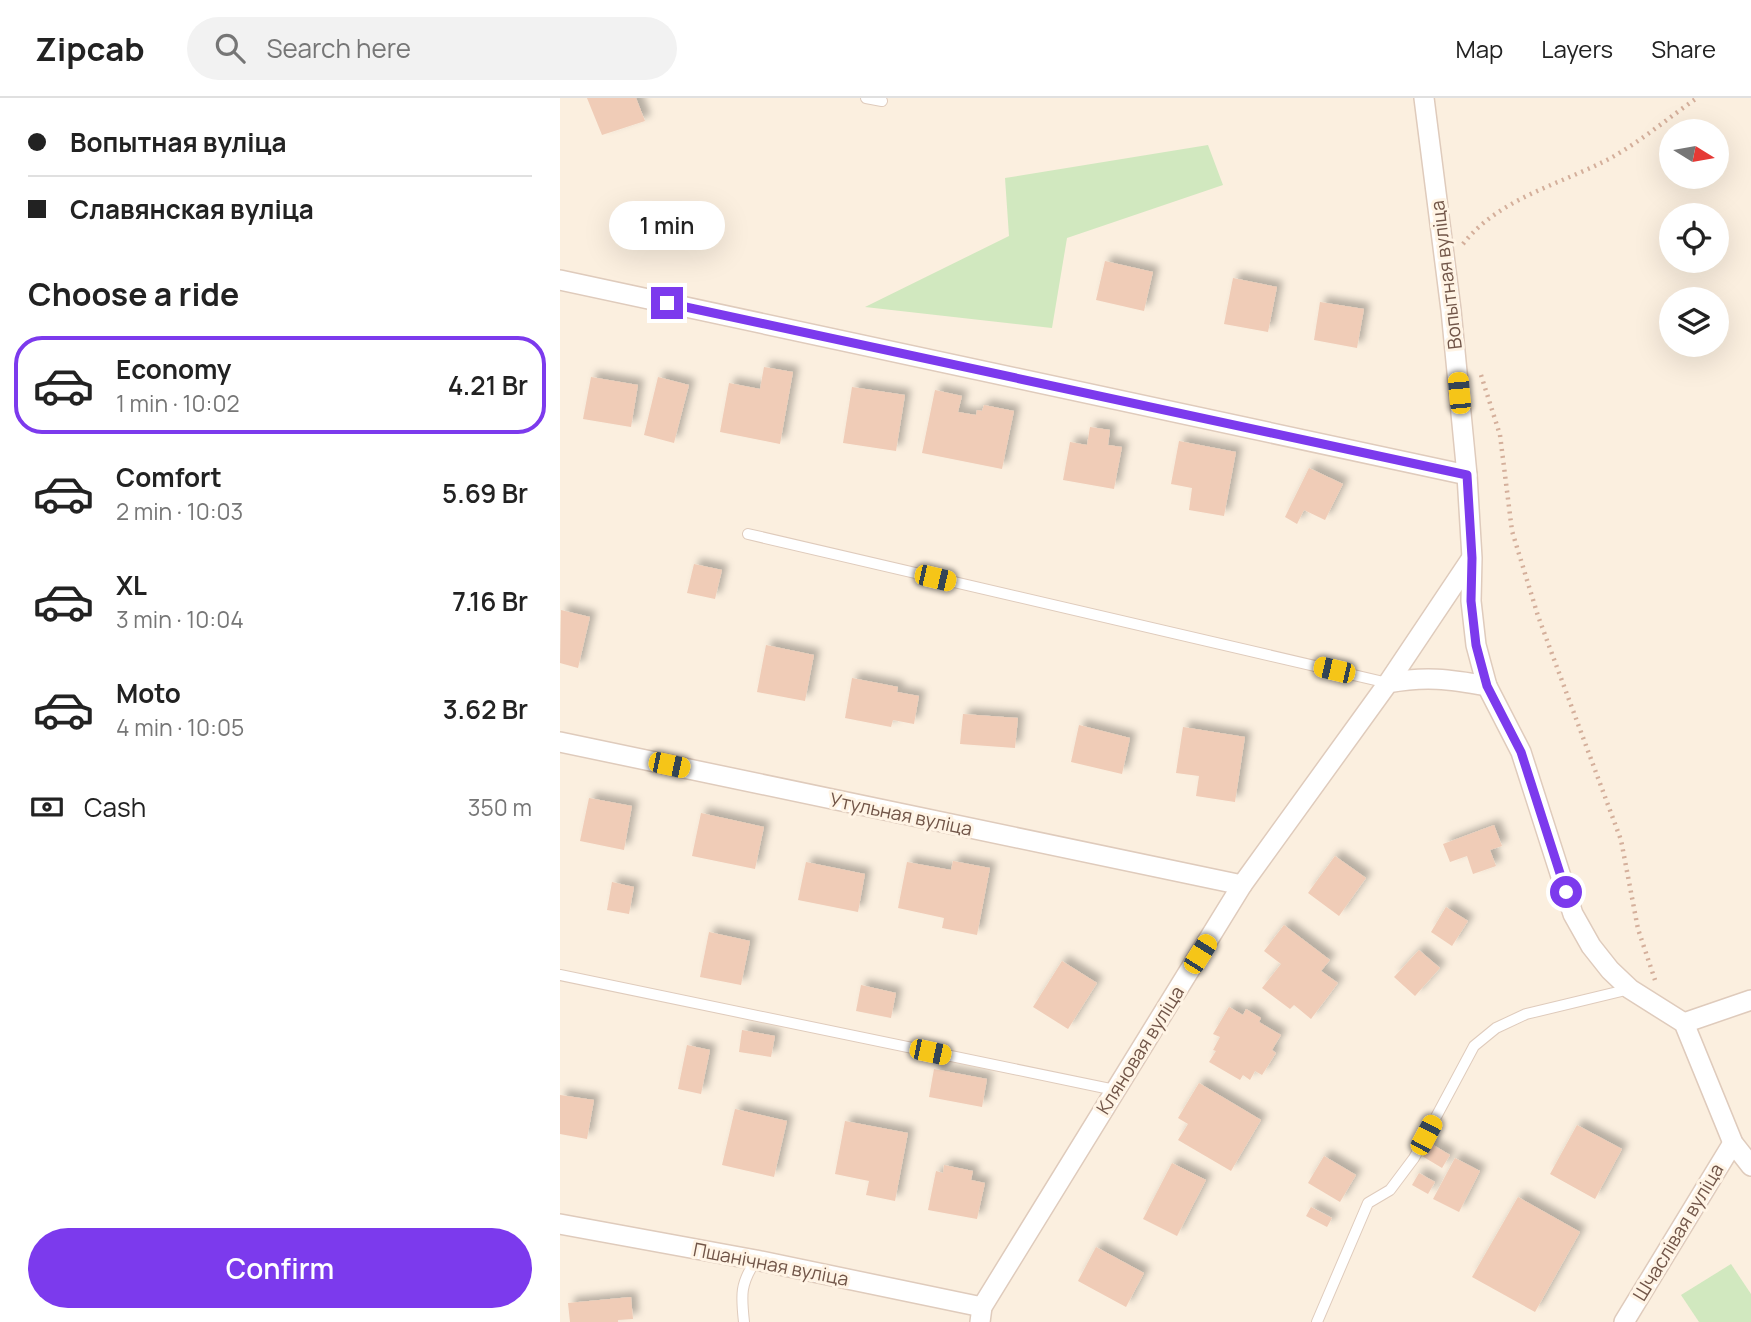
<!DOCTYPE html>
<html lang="en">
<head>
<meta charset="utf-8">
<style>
  body { margin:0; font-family:Manrope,sans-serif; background:#f2f2f2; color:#222; height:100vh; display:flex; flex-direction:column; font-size:26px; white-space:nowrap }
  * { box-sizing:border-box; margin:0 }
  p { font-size:23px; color:#767676 }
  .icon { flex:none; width:38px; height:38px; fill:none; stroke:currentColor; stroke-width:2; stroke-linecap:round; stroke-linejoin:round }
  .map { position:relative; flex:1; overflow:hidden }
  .side { display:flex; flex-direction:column; background:#fff; width:560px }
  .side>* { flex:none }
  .top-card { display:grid; align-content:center; height:154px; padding:0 28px; background:#fff }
  .needle { width:46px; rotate:101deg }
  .tools { position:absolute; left:1099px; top:21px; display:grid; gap:14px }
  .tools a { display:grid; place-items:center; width:70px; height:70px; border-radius:50%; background:#fff; box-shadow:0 7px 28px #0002; font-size:35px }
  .end { position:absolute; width:32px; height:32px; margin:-16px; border:9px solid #7c3aed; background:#fff; box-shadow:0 0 0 4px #fff }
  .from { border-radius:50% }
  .bubble { position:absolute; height:49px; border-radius:24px; background:#fff; box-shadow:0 7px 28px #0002; font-size:23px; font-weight:600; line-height:49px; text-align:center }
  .car { position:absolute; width:21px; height:42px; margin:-21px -10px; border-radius:9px; box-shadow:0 0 5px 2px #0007; background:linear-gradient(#f5c518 24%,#345 0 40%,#f5c518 0 76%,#345 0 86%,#f5c518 0) }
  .top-card b { display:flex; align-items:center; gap:24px; height:66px; font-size:26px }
  .top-card b+b { border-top:2px solid #e0e0e0 }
  .top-card i { width:18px; height:18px; background:#222 }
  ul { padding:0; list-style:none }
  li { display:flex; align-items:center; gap:21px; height:98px; margin:0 14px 10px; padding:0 14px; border:4px solid transparent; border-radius:28px }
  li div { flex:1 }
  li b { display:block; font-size:26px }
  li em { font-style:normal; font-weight:600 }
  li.active { border-color:#7c3aed }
  li>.icon { width:63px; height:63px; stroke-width:1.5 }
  h2 { padding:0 28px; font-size:32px; line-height:84px }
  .pay { display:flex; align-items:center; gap:18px; height:77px; padding:0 28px; font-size:26px }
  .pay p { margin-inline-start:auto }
  .action { display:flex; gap:14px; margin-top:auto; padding:14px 28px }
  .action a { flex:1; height:80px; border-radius:42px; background:#7c3aed; color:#fff; font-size:28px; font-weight:600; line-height:80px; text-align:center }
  header { display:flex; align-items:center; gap:42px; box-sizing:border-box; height:98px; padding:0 35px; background:#fff; border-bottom:2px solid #e0e0e0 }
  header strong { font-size:33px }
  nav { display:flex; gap:38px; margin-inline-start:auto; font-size:24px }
  .search { width:490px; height:63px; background:#f2f2f2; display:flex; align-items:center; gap:18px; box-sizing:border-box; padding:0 24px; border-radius:38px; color:#767676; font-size:26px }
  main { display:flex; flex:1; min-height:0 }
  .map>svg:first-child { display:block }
  .green { fill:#d1e8bf }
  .building { fill:#f0ccb7; filter:url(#shadow) }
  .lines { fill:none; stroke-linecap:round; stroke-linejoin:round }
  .lane-casing { stroke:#dfcbbc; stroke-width:12 }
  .street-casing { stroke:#dfcbbc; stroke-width:22 }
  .path { stroke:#d4af9b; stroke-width:4.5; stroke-dasharray:2 5; stroke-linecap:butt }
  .lane { stroke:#fff; stroke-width:10 }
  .street { stroke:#fff; stroke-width:19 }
  .route { stroke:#7c3aed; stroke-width:9 }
  .labels { text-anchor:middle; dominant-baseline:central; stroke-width:6; stroke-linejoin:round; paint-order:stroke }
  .street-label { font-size:19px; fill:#715548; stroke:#fff4e5 }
</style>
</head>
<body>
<header>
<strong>Zipcab</strong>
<div class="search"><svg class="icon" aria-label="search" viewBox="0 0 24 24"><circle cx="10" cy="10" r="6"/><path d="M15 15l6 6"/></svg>Search here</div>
<nav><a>Map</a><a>Layers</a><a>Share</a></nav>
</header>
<main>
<section class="side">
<div class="top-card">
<b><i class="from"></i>Вопытная вуліца</b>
<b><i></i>Славянская вуліца</b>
</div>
<h2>Choose a ride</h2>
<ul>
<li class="active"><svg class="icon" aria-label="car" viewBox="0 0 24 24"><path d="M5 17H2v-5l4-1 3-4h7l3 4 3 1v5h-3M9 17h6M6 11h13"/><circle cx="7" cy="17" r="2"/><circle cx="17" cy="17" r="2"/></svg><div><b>Economy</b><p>1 min · 10:02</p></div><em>4.21 Br</em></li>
<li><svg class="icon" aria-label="car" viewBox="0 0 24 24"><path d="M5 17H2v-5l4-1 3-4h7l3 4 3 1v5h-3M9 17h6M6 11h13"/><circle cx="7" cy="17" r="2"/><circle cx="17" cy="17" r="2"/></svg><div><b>Comfort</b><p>2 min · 10:03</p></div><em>5.69 Br</em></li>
<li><svg class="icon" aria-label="car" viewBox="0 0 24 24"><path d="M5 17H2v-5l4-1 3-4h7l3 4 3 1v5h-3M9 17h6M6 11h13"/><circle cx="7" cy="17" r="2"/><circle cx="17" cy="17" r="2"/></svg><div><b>XL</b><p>3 min · 10:04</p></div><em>7.16 Br</em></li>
<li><svg class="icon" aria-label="car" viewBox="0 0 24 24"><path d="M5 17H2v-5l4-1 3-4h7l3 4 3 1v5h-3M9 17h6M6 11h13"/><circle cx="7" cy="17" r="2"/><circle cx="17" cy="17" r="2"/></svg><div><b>Moto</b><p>4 min · 10:05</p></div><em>3.62 Br</em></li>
</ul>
<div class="pay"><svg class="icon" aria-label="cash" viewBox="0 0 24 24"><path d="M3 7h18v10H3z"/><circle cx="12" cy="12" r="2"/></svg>Cash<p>350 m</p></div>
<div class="action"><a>Confirm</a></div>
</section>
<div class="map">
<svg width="1191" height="1224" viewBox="0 0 1191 1224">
  <defs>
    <filter id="shadow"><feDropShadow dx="6" dy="-6" stdDeviation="3.5" flood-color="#0004"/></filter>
  </defs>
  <rect width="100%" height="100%" fill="#fbefdf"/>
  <g class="green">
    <polygon points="648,47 663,87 507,140 492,230 305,209 449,138 445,80"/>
    <polygon points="1171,1166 1191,1196 1191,1224 1139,1224 1121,1197"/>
  </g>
  <g class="building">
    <polygon points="27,0 76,0 85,23 42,37"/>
    <polygon points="545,163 593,174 584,213 536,202"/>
    <polygon points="673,180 717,189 708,234 664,226"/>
    <polygon points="760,204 804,211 797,250 754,242"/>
    <polygon points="204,269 233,274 220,346 160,334 169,285 200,291"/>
    <polygon points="31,279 78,287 71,329 23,321"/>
    <polygon points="98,279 129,287 114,345 84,337"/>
    <polygon points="292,289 345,297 336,353 283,345"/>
    <polygon points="375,292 402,298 398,314 416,317 417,312 422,313 424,307 454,313 442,371 362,355"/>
    <polygon points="530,329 550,332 548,347 562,349 554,391 503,382 510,344 527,347"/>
    <polygon points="619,343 676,354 664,418 629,412 632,390 611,386"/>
    <polygon points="749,370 783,386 765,422 744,412 737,426 725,419"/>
    <polygon points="134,466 162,472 155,501 127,495"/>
    <polygon points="1,512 30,519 18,570 0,565"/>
    <polygon points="206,547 254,557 245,603 197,594"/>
    <polygon points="292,580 338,589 337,594 359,598 354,626 333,622 331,629 285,620"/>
    <polygon points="403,616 458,620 455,650 400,646"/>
    <polygon points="519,627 570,640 562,676 511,664"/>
    <polygon points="623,629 685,639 675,704 636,698 639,678 616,675"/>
    <polygon points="29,700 72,708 64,752 20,743"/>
    <polygon points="141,715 204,729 195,771 132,758"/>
    <polygon points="934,727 942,748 930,752 936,768 913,776 907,758 890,764 883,746"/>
    <polygon points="775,758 806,780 779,818 748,795"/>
    <polygon points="393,763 430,770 417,837 382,830 384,820 338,810 347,764 391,772"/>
    <polygon points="246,764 305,776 298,814 238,802"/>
    <polygon points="52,784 74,789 69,816 47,812"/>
    <polygon points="886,809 908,823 892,848 871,834"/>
    <polygon points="724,827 770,862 761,873 778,885 751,921 734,907 730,911 702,890 721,866 704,853"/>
    <polygon points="149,834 190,843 181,887 140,879"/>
    <polygon points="859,852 880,870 855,898 834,879"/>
    <polygon points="502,863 537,885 508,931 473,909"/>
    <polygon points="301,887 336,895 331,920 296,913"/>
    <polygon points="669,909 683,917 686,911 701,920 699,924 721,937 712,952 716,955 702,977 695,973 690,982 683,977 680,982 649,964 656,953 653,952 660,939 653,936"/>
    <polygon points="182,932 215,938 211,959 179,954"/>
    <polygon points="127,947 150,952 141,996 118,991"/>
    <polygon points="374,971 427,981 422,1009 369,999"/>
    <polygon points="639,985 701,1022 671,1073 618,1042 628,1026 618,1020"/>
    <polygon points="0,997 34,1002 27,1041 0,1036"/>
    <polygon points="175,1011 227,1023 214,1079 162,1067"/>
    <polygon points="285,1023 348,1035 335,1103 306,1097 309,1083 275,1076"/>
    <polygon points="1017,1027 1062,1051 1035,1101 990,1076"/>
    <polygon points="870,1045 890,1057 882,1070 862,1058"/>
    <polygon points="764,1058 796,1077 780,1104 748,1085"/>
    <polygon points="895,1060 920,1073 899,1114 873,1101"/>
    <polygon points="612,1065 646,1082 617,1138 583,1121"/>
    <polygon points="384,1067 413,1073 411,1082 425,1085 417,1121 368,1112 376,1073 383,1075"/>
    <polygon points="859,1075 875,1084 868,1096 852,1087"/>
    <polygon points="958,1099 1020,1134 975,1214 912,1179"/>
    <polygon points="751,1109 772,1120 767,1129 746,1118"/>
    <polygon points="536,1149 584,1175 566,1209 518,1183"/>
    <polygon points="71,1199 73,1221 58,1222 58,1224 10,1224 8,1205"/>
  </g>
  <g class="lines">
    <defs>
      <g id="lane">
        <polyline points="306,0 322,3"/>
        <polyline points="188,436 828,585"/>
        <polyline points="0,877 555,992"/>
        <path d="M 184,1224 C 181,1197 180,1186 196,1162"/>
        <polyline points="757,1224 808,1105 830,1092 854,1060 914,948 936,930 966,916 1070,891"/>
      </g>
      <g id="street">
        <polyline points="864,0 891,212 907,377 912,460 911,503 916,547 927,588 961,654 1013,816 1031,848 1050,872 1070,891 1124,925 1173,1045 1191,1068"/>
        <polyline points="0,182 907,377"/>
        <polyline points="828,585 911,461"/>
        <polyline points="0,644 682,787"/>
        <polyline points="1124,925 1191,902"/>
        <polyline points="0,1126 196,1162 422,1209"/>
        <path d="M 420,1224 L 422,1209 L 682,787 L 828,585 C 865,578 889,581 927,588"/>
        <polyline points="1064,1224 1173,1045"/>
      </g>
    </defs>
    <use href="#lane" class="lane-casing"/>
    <use href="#street" class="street-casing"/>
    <g class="path">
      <path d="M 903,146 C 938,101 998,87 1047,62 C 1079,45 1108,20 1137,0"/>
      <polyline points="921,277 940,337 952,433 978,518 1061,742 1078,831 1095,882"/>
    </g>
    <use href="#lane" class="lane"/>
    <use href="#street" class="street"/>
  </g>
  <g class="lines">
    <polyline class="route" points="107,205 907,377 912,460 911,503 916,547 927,588 961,654 1006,794"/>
  </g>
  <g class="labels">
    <g class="street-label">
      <text transform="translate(886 177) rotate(-97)">Вопытная вуліца</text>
      <text transform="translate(341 716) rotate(12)">Утульная вуліца</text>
      <text transform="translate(580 952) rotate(-58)">Кляновая вуліца</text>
      <text transform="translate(1118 1134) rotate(-59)">Шчаслівая вуліца</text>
      <text transform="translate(211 1166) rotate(11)">Пшанічная вуліца</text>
    </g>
  </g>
</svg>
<div class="tools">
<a><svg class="needle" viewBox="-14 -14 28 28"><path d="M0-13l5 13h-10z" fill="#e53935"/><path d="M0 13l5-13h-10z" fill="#767676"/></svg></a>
<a><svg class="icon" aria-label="locate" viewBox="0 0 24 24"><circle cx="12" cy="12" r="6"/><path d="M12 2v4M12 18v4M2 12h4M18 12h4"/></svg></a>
<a><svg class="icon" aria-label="layers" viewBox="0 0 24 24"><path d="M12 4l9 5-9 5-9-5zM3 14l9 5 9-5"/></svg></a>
</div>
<i class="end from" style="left:1006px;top:794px"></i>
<i class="end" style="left:107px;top:205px"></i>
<div class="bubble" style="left:49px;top:103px;width:116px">1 min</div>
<i class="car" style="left:899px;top:295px;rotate:355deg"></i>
<i class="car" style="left:375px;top:480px;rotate:103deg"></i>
<i class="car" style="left:774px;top:572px;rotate:283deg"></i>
<i class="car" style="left:109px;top:667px;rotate:102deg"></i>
<i class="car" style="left:640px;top:856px;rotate:32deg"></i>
<i class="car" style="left:370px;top:954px;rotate:102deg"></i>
<i class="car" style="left:866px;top:1037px;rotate:28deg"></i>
</div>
</main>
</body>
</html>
